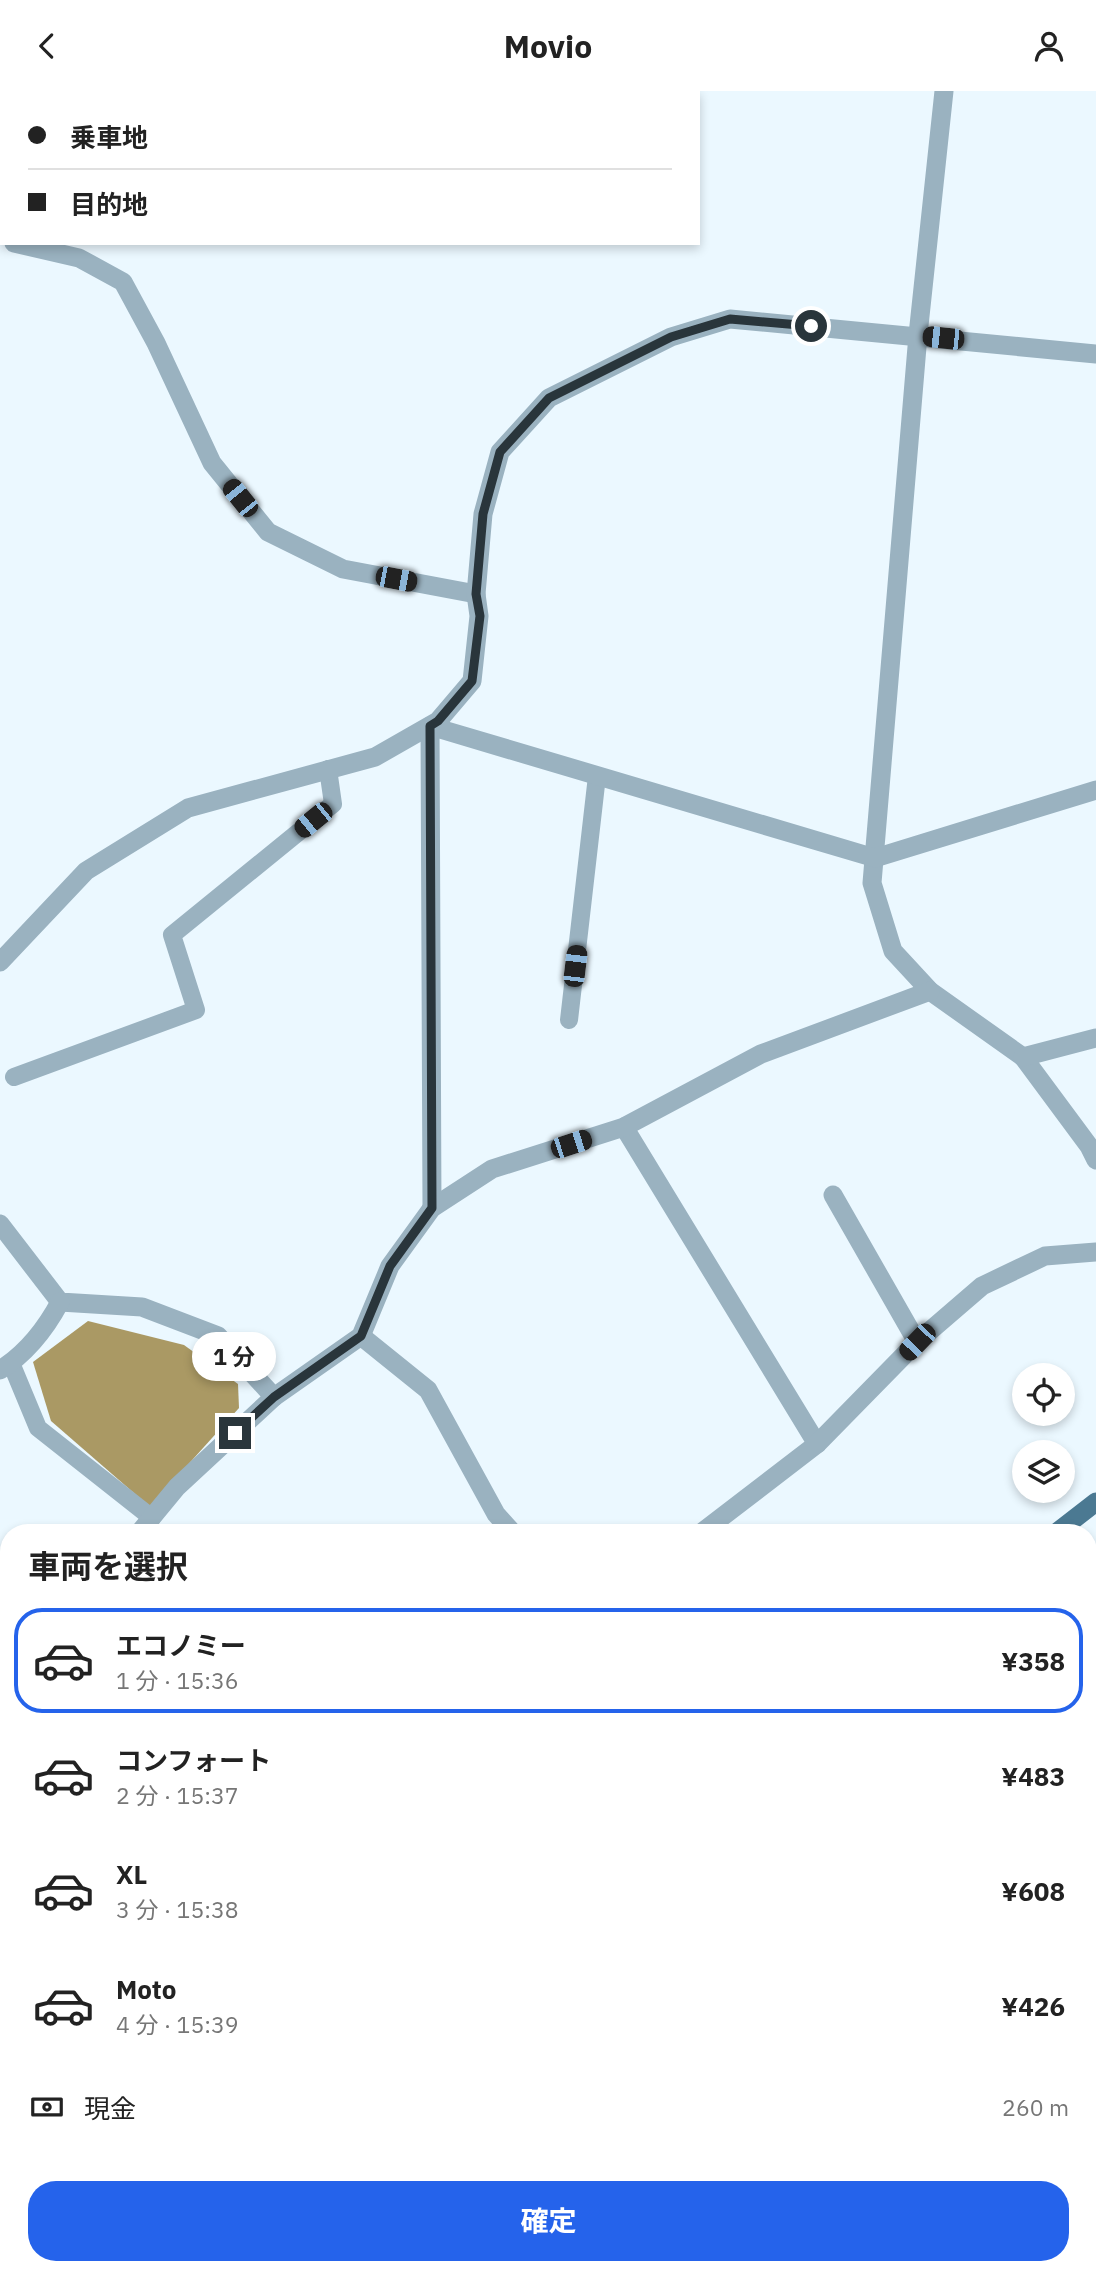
<!DOCTYPE html>
<html lang="ja">
<head>
<meta charset="utf-8">
<style>
  body { margin:0; font-family:"IBM Plex Sans","Noto Sans JP",sans-serif; background:#f6f6f6; color:#222; height:100vh; display:flex; flex-direction:column; font-size:26px; white-space:nowrap }
  * { box-sizing:border-box; margin:0 }
  p { font-size:23px; color:#767676 }
  .icon { flex:none; width:38px; height:38px; fill:none; stroke:currentColor; stroke-width:2; stroke-linecap:round; stroke-linejoin:round }
  .map { position:relative; flex:1; overflow:hidden }
  .details { position:absolute; left:0px; top:1433px; width:1097px; height:751px; display:flex; flex-direction:column; background:#fff; border-radius:28px 28px 0 0; box-shadow:0 4px 10px #0003 }
  .details>* { flex:none }
  .guide { position:absolute; left:0px; top:0px; width:700px; height:154px; box-shadow:0 4px 10px #0003; display:grid; align-content:center; height:154px; padding:0 28px; background:#fff }
  .buttons { position:absolute; left:1012px; top:1272px; display:grid; gap:14px }
  .buttons a { display:grid; place-items:center; width:63px; height:63px; border-radius:50%; background:#fff; box-shadow:0 4px 10px #0003; font-size:35px }
  .end { position:absolute; width:32px; height:32px; margin:-16px; border:9px solid #29353b; background:#fff; box-shadow:0 0 0 4px #fff }
  .from { border-radius:50% }
  .bubble { position:absolute; height:49px; border-radius:24px; background:#fff; box-shadow:0 4px 10px #0003; font-size:23px; font-weight:700; line-height:49px; text-align:center }
  .car { position:absolute; width:21px; height:42px; margin:-21px -10px; border-radius:9px; box-shadow:0 0 5px 2px #0007; background:linear-gradient(#222 24%,#8ab4d8 0 40%,#222 0 76%,#8ab4d8 0 86%,#222 0) }
  .guide b { display:flex; align-items:center; gap:24px; height:66px; font-size:26px }
  .guide b+b { border-top:2px solid #e0e0e0 }
  .guide i { width:18px; height:18px; background:#222 }
  ul { padding:0; list-style:none }
  li { display:flex; align-items:center; gap:21px; height:105px; margin:0 14px 10px; padding:0 14px; border:4px solid transparent; border-radius:28px }
  li div { flex:1 }
  li b { display:block; font-size:26px }
  li em { font-style:normal; font-weight:700 }
  li.selected { border-color:#2563eb }
  li>.icon { width:63px; height:63px; stroke-width:1.5 }
  h2 { padding:0 28px; font-size:32px; line-height:84px }
  .pay { display:flex; align-items:center; gap:18px; height:77px; padding:0 28px; font-size:26px }
  .pay p { margin-inline-start:auto }
  .action { display:flex; gap:14px; margin-top:auto; padding:14px 28px }
  .action a { flex:1; height:80px; border-radius:28px; background:#2563eb; color:#fff; font-size:28px; font-weight:700; line-height:80px; text-align:center }
  header { display:flex; justify-content:space-between; align-items:center; height:91px; padding:0 28px; background:#fff; font-size:32px; font-weight:700 }
  .map>svg:first-child { display:block }
  .green { fill:#f5e5b4 }
  .water { fill:#aa9964 }
  .lines { fill:none; stroke-linecap:round; stroke-linejoin:round }
  .minor-tunnel { stroke:#c4d1d8; stroke-width:19; stroke-dasharray:19 10; stroke-linecap:butt }
  .service { stroke:#9ab2c0; stroke-width:18 }
  .minor { stroke:#9ab2c0; stroke-width:19 }
  .primary { stroke:#4b7992; stroke-width:19 }
  .trunk { stroke:#3c6f8a; stroke-width:19 }
  .route { stroke:#29353b; stroke-width:9 }
</style>
</head>
<body>
<header><svg class="icon" aria-label="back" viewBox="0 0 24 24"><path d="M15 5l-7 7 7 7"/></svg>Movio<svg class="icon" aria-label="person" viewBox="0 0 24 24"><circle cx="12" cy="8" r="4"/><path d="M4 21q1-7 8-7t8 7"/></svg></header>
<div class="map">
<svg width="1096" height="2183" viewBox="0 0 1096 2183">
  <rect width="100%" height="100%" fill="#ebf8ff"/>
  <polygon class="green" points="9,1898 9,2076 0,2090 0,1906"/>
  <polygon class="water" points="88,1230 184,1254 238,1293 239,1317 150,1416 51,1330 33,1271"/>
  <g class="lines">
    <polyline class="minor-tunnel" points="0,149 2,150"/>
    <g class="service">
      <polyline points="569,929 597,685"/>
      <polyline points="14,986 196,919 172,844 333,713 328,678"/>
      <polyline points="11,1272 38,1337 152,1427"/>
      <polyline points="1088,1755 1096,1746"/>
      <polyline points="0,2099 9,2104"/>
      <polyline points="1088,2145 1096,2141"/>
      <polyline points="128,2175 141,2183"/>
      <polyline points="495,2183 495,2175"/>
      <polyline points="1015,2183 1030,2175"/>
    </g>
    <g class="minor">
      <polyline points="944,0 918,244 872,792 893,860 930,900 1023,966 1089,1055 1096,1069"/>
      <polyline points="14,152 79,167 123,191 156,252 212,372 268,441 343,478 476,503"/>
      <polyline points="0,871 86,780 188,717 375,666 438,630 472,590 479,525 476,503 483,423 500,361 549,307 671,246 730,228 1096,263"/>
      <polyline points="1023,966 1096,947"/>
      <polyline points="624,1036 817,1353"/>
      <polyline points="833,1104 917,1251"/>
      <polyline points="432,1117 430,635 875,767 1096,699"/>
      <polyline points="0,1133 60,1211 142,1216 218,1245 274,1306 361,1245 390,1175 432,1117 492,1078 624,1036 761,963 930,900"/>
      <polyline points="361,1245 428,1299 496,1423 513,1442"/>
      <path d="M 0,1279 C 27,1262 45,1239 60,1211"/>
      <polyline points="139,1442 177,1396 274,1306"/>
      <polyline points="701,1442 817,1353 917,1251 982,1195 1045,1165 1096,1161"/>
      <polyline points="0,1627 9,1615"/>
      <polyline points="1088,1902 1096,1898"/>
      <polyline points="731,2183 741,2175"/>
    </g>
    <g class="primary">
      <polyline points="1056,1442 1096,1411"/>
      <polyline points="279,2183 285,2175"/>
    </g>
    <g class="trunk">
      <polyline points="8,2 8,0"/>
      <polyline points="0,40 2,31"/>
    </g>
  </g>
  <g class="lines">
    <polyline class="route" points="235,1342 274,1306 361,1245 390,1175 432,1117 430,635 438,630 472,590 480,525 476,503 483,423 500,361 549,307 671,246 730,228 811,235"/>
  </g>
</svg>
<div class="buttons">
<a><svg class="icon" aria-label="locate" viewBox="0 0 24 24"><circle cx="12" cy="12" r="6"/><path d="M12 2v4M12 18v4M2 12h4M18 12h4"/></svg></a>
<a><svg class="icon" aria-label="layers" viewBox="0 0 24 24"><path d="M12 4l9 5-9 5-9-5zM3 14l9 5 9-5"/></svg></a>
</div>
<i class="end from" style="left:811px;top:235px"></i>
<i class="end" style="left:235px;top:1342px"></i>
<div class="bubble" style="left:192px;top:1241px;width:84px">1 分</div>
<i class="car" style="left:943px;top:247px;rotate:276deg"></i>
<i class="car" style="left:240px;top:407px;rotate:321deg"></i>
<i class="car" style="left:396px;top:488px;rotate:101deg"></i>
<i class="car" style="left:313px;top:729px;rotate:231deg"></i>
<i class="car" style="left:575px;top:875px;rotate:7deg"></i>
<i class="car" style="left:571px;top:1053px;rotate:72deg"></i>
<i class="car" style="left:917px;top:1251px;rotate:224deg"></i>
<div class="guide">
<b><i class="from"></i>乗車地</b>
<b><i></i>目的地</b>
</div>
<section class="details">
<h2>車両を選択</h2>
<ul>
<li class="selected"><svg class="icon" aria-label="car" viewBox="0 0 24 24"><path d="M5 17H2v-5l4-1 3-4h7l3 4 3 1v5h-3M9 17h6M6 11h13"/><circle cx="7" cy="17" r="2"/><circle cx="17" cy="17" r="2"/></svg><div><b>エコノミー</b><p>1 分 · 15:36</p></div><em>¥358</em></li>
<li><svg class="icon" aria-label="car" viewBox="0 0 24 24"><path d="M5 17H2v-5l4-1 3-4h7l3 4 3 1v5h-3M9 17h6M6 11h13"/><circle cx="7" cy="17" r="2"/><circle cx="17" cy="17" r="2"/></svg><div><b>コンフォート</b><p>2 分 · 15:37</p></div><em>¥483</em></li>
<li><svg class="icon" aria-label="car" viewBox="0 0 24 24"><path d="M5 17H2v-5l4-1 3-4h7l3 4 3 1v5h-3M9 17h6M6 11h13"/><circle cx="7" cy="17" r="2"/><circle cx="17" cy="17" r="2"/></svg><div><b>XL</b><p>3 分 · 15:38</p></div><em>¥608</em></li>
<li><svg class="icon" aria-label="car" viewBox="0 0 24 24"><path d="M5 17H2v-5l4-1 3-4h7l3 4 3 1v5h-3M9 17h6M6 11h13"/><circle cx="7" cy="17" r="2"/><circle cx="17" cy="17" r="2"/></svg><div><b>Moto</b><p>4 分 · 15:39</p></div><em>¥426</em></li>
</ul>
<div class="pay"><svg class="icon" aria-label="cash" viewBox="0 0 24 24"><path d="M3 7h18v10H3z"/><circle cx="12" cy="12" r="2"/></svg>現金<p>260 m</p></div>
<div class="action"><a>確定</a></div>
</section>
</div>
</body>
</html>
